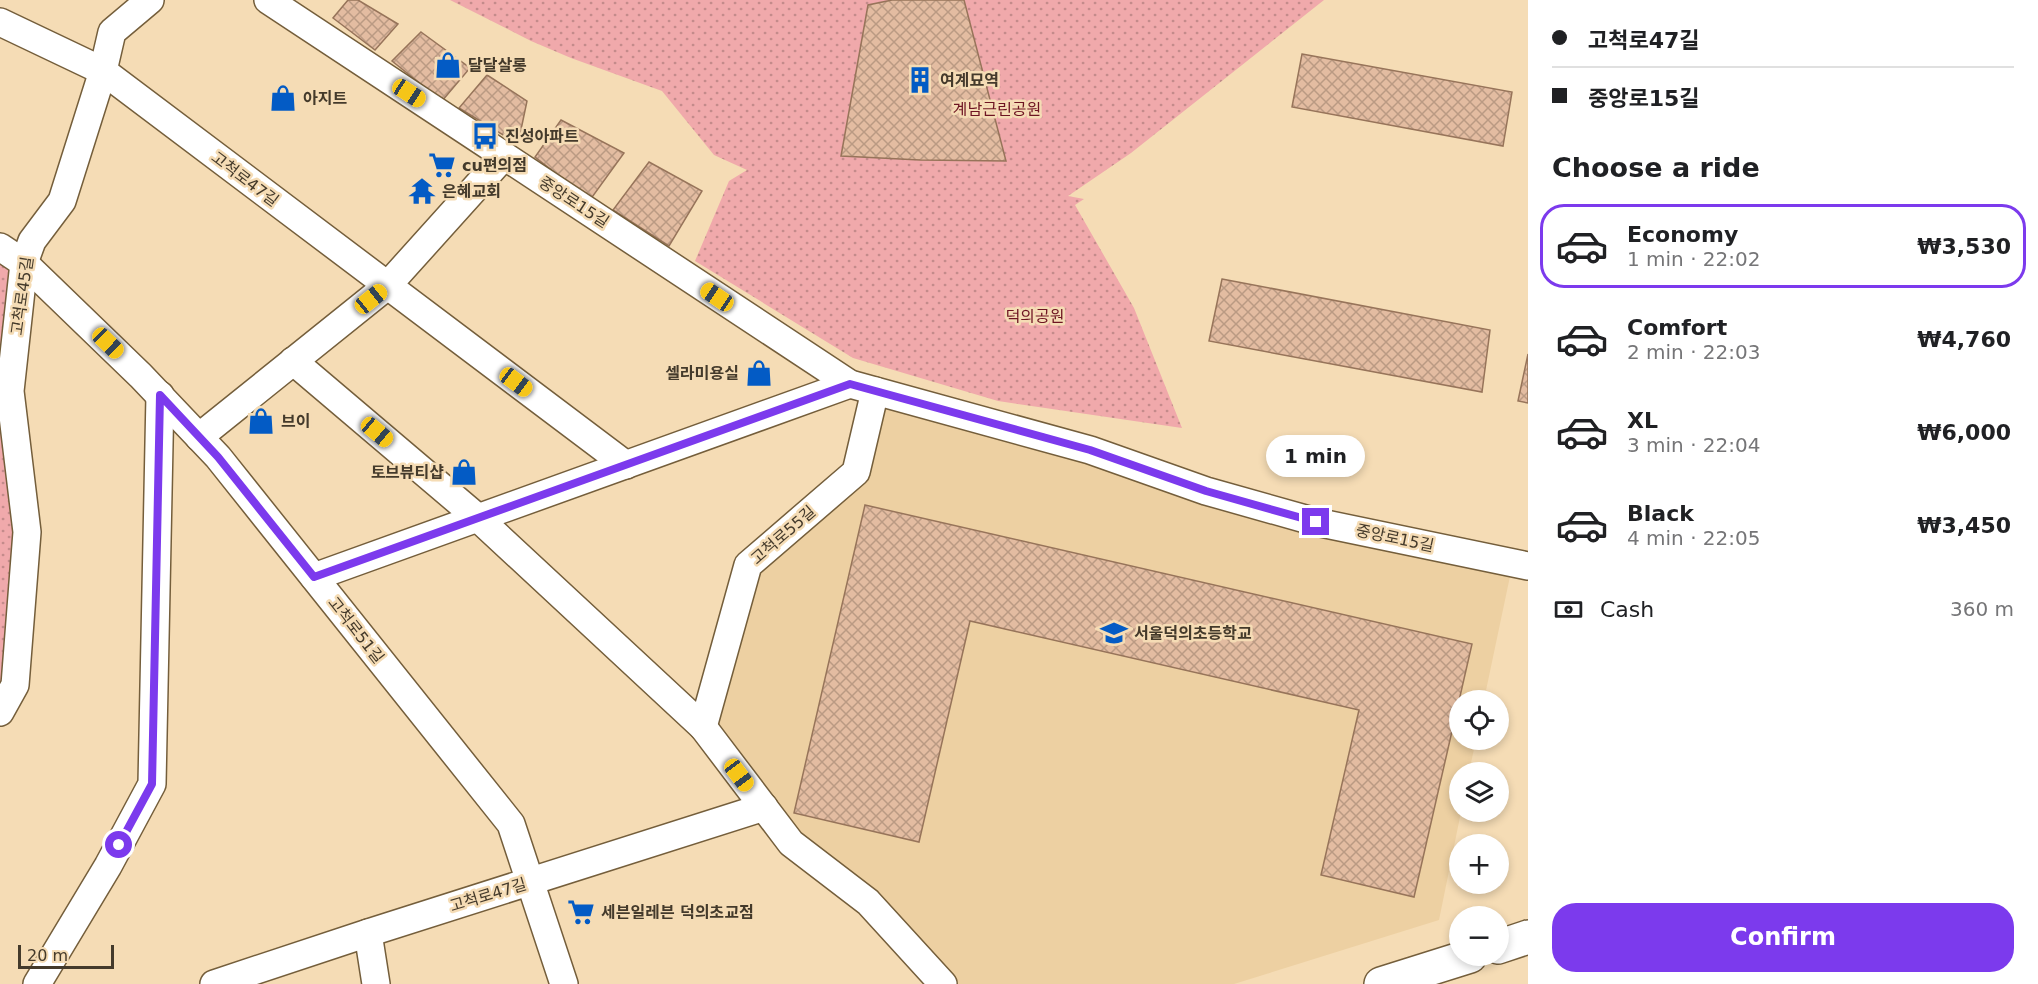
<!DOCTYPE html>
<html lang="en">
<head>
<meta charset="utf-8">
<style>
  body { margin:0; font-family:"DejaVu Sans","Noto Sans KR",sans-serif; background:#f6f6f6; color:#202124; height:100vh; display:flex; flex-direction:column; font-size:22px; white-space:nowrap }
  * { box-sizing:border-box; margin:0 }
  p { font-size:20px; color:#757577 }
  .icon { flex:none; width:33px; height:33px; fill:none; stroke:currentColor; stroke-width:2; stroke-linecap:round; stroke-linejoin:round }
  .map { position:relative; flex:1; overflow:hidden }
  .sheet { display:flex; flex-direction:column; background:#fff; width:510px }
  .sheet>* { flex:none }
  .guide { display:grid; align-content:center; height:132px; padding:0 24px; background:#fff }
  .tools { position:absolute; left:1449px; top:690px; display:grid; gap:12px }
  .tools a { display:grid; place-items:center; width:60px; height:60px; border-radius:50%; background:#fff; box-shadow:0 3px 9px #0003; font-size:30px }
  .scale { position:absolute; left:18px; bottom:15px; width:96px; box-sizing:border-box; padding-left:6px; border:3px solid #443a2b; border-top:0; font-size:16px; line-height:21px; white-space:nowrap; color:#443a2b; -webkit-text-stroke:4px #f5dcb5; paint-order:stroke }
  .end { position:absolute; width:27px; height:27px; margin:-14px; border:8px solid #7c3aed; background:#fff; box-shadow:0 0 0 3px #fff }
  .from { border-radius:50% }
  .bubble { position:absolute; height:42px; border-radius:21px; background:#fff; box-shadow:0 3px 9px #0003; font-size:20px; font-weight:700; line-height:42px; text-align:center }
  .car { position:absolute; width:18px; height:36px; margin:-18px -9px; border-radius:8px; box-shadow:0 0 4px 2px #0007; background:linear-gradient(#f5c518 24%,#345 0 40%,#f5c518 0 76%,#345 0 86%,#f5c518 0) }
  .guide b { display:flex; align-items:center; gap:21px; height:57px; font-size:22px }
  .guide b+b { border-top:2px solid #e0e0e0 }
  .guide i { width:15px; height:15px; background:#202124 }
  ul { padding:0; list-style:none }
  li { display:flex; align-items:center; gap:18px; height:84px; margin:0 12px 9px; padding:0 12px; border:3px solid transparent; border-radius:24px }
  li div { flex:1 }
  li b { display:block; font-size:22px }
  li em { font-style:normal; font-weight:700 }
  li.active { border-color:#7c3aed }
  li>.icon { width:54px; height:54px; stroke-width:1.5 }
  h2 { padding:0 24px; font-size:27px; line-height:72px }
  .pay { display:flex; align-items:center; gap:15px; height:66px; padding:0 24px; font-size:22px }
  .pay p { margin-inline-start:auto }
  .action { display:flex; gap:12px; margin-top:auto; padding:12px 24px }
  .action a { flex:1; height:69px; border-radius:24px; background:#7c3aed; color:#fff; font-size:24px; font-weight:700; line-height:69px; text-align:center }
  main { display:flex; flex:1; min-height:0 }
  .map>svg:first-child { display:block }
  .built { fill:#edd0a2 }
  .park { fill:url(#park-dots) }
  .building { fill:url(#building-cross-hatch); stroke:#97745a; stroke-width:1.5 }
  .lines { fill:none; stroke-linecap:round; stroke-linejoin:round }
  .street-casing { stroke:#745e3b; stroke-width:30 }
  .secondary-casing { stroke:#745e3b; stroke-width:36 }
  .street { stroke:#fff; stroke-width:27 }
  .secondary { stroke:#fff; stroke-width:33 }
  .route { stroke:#7c3aed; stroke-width:8 }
  .labels { text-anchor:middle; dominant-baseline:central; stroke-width:5; stroke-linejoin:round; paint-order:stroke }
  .poi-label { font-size:16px; font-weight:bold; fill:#443a2b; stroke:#f5dcb5; text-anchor:start }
  .park-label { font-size:16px; fill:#6e1422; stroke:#f5dcb5 }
  .street-label { font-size:16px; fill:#443a2b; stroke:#f5dcb5 }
</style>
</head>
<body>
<main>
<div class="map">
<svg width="1528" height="984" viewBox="0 0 1528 984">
  <defs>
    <pattern id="park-dots" width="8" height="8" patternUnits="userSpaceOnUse" patternTransform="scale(1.5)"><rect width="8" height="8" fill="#f0a9ab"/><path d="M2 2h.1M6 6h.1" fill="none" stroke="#c48b8b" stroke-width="1.8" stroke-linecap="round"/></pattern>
    <pattern id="building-cross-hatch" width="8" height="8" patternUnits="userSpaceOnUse" patternTransform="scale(1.5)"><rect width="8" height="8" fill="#e3bca1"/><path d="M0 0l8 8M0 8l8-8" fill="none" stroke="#ba9a83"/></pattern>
  </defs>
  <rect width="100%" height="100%" fill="#f5dcb5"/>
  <polygon class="built" points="875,391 1513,562 1484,700 1460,700 1460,740 1476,740 1469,772 1460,772 1460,812 1461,812 1439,920 1234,984 943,984 791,843 703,727 748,565 856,472"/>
  <g class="park">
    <polygon points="450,0 1324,0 1131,153 1068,196 1084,199 1075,205 1134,308 1182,428 998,401 853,358 695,261 729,181 747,170 714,155 662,91 571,58 531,41"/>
    <polygon points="0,247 24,263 10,391 27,532 0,712"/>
  </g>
  <g class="building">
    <polygon points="348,0 358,0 398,24 375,50 333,18"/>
    <polygon points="892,0 964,0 1006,161 920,160 841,156 868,5"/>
    <polygon points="421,32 470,68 442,101 392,61"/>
    <polygon points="1302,54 1512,92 1503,146 1292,107"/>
    <polygon points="487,75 527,101 518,144 459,108"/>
    <polygon points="561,120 624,153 590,200 535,157"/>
    <polygon points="649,162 702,191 669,246 613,210"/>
    <polygon points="1222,279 1490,330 1482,392 1209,341"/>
    <polygon points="1528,354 1528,403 1518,401"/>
    <polygon points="865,505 1472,644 1414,897 1321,875 1359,710 970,621 919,842 794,813"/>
  </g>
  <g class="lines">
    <defs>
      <g id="street">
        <polyline points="268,0 850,384 1090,450 1206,491 1316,522 1528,566"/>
        <polyline points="0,22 103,71 626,465"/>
        <polyline points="0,247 24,263 141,376 218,457 511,824 564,984"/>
        <polyline points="293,361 478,518 703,727 791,843 868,902 943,984"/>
        <polyline points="199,437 387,286 504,156"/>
        <polyline points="314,577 850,384"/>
        <polyline points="0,712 15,685 27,532 10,391 24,263 32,241 62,201 103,71 112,32 150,0"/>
        <polyline points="703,727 748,565 856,472 875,391"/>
        <polyline points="368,933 376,984"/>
        <polyline points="37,984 108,866 152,784 160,395"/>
        <polyline points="214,984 368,933 764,807"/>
      </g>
      <g id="secondary">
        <polyline points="1498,947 1528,937"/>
        <polyline points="1381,984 1470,956"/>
      </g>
    </defs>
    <use href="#street" class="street-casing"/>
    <use href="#secondary" class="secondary-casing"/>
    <use href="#street" class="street"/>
    <use href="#secondary" class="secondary"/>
  </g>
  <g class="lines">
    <polyline class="route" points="119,845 152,784 160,395 218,457 314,577 850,384 1090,450 1206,491 1316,522"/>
  </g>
  <defs>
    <symbol id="shop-bare" viewBox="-9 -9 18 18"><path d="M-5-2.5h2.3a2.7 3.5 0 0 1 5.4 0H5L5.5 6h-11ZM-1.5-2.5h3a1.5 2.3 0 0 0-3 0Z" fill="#035bc5" stroke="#f5dcb5" stroke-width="2.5" paint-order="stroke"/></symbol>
    <symbol id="building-bare" viewBox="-9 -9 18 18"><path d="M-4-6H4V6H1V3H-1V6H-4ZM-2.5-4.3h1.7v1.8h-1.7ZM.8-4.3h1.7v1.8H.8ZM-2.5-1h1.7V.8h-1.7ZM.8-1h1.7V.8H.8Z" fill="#035bc5" stroke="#f5dcb5" stroke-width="2.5" paint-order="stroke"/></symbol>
    <symbol id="bus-bare" viewBox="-9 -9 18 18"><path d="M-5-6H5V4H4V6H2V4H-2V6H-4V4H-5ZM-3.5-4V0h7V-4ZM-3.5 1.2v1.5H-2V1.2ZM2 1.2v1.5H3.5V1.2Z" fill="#035bc5" stroke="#f5dcb5" stroke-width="2.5" paint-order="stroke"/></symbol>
    <symbol id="supermarket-bare" viewBox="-9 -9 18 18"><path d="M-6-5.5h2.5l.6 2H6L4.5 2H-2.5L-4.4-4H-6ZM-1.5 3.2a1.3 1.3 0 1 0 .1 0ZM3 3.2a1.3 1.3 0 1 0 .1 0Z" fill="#035bc5" stroke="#f5dcb5" stroke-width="2.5" paint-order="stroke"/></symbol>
    <symbol id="temple-bare" viewBox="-9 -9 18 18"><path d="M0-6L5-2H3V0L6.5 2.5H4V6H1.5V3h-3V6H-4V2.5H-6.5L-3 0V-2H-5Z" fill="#035bc5" stroke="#f5dcb5" stroke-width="2.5" paint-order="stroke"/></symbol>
    <symbol id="school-bare" viewBox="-9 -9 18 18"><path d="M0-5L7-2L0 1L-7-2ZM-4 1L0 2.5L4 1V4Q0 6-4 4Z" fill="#035bc5" stroke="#f5dcb5" stroke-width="2.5" paint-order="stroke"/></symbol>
  </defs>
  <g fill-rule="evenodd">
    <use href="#shop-bare" x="429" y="46" width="38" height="38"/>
    <use href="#building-bare" x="901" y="61" width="38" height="38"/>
    <use href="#shop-bare" x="264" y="79" width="38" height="38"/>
    <use href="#bus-bare" x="466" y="117" width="38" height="38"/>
    <use href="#supermarket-bare" x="423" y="146" width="38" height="38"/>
    <use href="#temple-bare" x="403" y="172" width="38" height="38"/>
    <use href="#shop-bare" x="740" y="354" width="38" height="38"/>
    <use href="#shop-bare" x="242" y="402" width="38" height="38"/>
    <use href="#shop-bare" x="445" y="453" width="38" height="38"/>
    <use href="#school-bare" x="1095" y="614" width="38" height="38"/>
    <use href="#supermarket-bare" x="562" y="893" width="38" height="38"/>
  </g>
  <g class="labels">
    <g class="poi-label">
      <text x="468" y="65">달달살롱</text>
      <text x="940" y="80">여계묘역</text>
      <text x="303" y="98">아지트</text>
      <text x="505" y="136">진성아파트</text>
      <text x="462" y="165">cu편의점</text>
      <text x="442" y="191">은혜교회</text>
      <text x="739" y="373" text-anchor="end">셀라미용실</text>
      <text x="281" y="421">브이</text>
      <text x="444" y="472" text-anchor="end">토브뷰티샵</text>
      <text x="1134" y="633">서울덕의초등학교</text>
      <text x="601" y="912">세븐일레븐 덕의초교점</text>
    </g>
    <g class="park-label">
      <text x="997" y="109">계남근린공원</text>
      <text x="1035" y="316">덕의공원</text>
    </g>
    <g class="street-label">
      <text transform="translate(245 179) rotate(37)">고척로47길</text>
      <text transform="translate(574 202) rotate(33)">중앙로15길</text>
      <text transform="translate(22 296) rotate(-82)">고척로45길</text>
      <text transform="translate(783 535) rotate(-41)">고척로55길</text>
      <text transform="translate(1395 538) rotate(12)">중앙로15길</text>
      <text transform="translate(356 630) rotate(52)">고척로51길</text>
      <text transform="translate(488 895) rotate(-17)">고척로47길</text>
    </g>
  </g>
</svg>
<div class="tools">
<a><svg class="icon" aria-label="locate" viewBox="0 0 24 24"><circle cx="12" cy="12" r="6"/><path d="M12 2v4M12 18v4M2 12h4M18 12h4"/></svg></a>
<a><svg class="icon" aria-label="layers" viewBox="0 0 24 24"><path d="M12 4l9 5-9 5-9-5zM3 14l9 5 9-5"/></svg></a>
<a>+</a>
<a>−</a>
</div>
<div class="scale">20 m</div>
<i class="end from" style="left:119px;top:845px"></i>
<i class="end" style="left:1316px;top:522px"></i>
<div class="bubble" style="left:1266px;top:435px;width:99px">1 min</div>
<i class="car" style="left:409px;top:93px;rotate:123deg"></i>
<i class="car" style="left:717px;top:297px;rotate:304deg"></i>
<i class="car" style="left:371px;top:299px;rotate:51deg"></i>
<i class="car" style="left:108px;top:343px;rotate:134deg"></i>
<i class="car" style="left:516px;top:382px;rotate:127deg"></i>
<i class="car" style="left:377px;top:432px;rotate:130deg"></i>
<i class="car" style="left:739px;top:775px;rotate:143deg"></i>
</div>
<section class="sheet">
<div class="guide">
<b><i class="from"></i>고척로47길</b>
<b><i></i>중앙로15길</b>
</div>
<h2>Choose a ride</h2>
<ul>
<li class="active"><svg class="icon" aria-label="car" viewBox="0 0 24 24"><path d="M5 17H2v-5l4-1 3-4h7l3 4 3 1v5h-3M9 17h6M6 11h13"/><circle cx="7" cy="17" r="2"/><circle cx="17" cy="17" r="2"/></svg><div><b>Economy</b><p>1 min · 22:02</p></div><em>₩3,530</em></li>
<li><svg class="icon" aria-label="car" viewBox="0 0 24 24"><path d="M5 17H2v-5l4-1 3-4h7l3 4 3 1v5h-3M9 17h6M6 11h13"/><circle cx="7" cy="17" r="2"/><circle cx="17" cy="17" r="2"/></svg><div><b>Comfort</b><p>2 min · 22:03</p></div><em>₩4,760</em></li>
<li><svg class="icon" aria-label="car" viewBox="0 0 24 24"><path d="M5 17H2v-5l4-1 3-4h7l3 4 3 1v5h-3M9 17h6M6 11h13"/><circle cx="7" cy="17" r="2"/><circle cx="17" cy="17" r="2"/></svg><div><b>XL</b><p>3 min · 22:04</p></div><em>₩6,000</em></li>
<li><svg class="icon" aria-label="car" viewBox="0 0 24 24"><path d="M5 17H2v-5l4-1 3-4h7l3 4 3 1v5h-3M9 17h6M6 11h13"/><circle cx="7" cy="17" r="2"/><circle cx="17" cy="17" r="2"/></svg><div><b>Black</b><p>4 min · 22:05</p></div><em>₩3,450</em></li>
</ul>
<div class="pay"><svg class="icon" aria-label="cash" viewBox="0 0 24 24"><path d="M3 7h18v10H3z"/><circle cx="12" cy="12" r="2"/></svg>Cash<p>360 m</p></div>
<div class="action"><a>Confirm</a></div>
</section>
</main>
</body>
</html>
